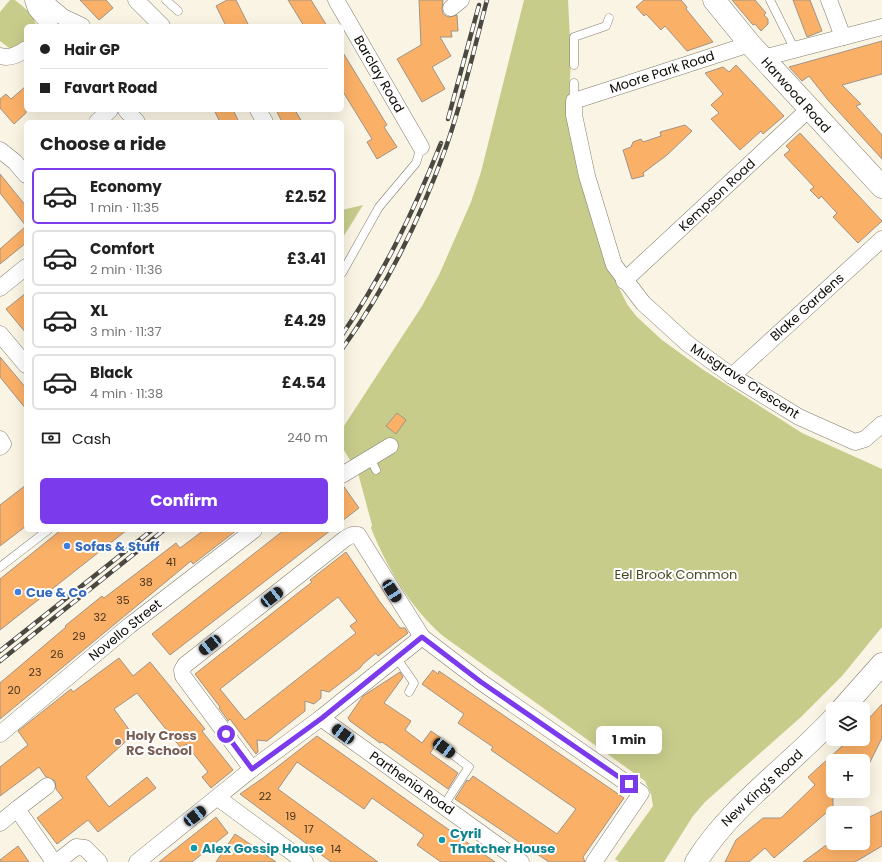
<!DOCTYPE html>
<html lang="en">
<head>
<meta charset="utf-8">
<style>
  body { margin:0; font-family:Poppins,sans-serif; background:#f2f2f2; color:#222; height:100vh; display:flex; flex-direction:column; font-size:15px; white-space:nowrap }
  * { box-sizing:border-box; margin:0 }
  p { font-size:13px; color:#767676 }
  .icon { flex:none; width:22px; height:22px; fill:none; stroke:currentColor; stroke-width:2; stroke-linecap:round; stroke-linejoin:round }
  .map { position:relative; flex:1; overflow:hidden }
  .details { position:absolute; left:24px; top:120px; width:320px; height:412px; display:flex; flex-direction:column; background:#fff; border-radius:6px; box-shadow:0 4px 16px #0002 }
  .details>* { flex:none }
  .guide { position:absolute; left:24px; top:24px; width:320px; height:88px; border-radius:6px; box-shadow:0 4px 16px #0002; display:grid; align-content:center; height:88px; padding:0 16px; background:#fff }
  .tools { position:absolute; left:826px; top:702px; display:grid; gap:8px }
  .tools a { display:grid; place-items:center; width:44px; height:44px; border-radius:6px; background:#fff; box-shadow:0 4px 16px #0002; font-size:20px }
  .end { position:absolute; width:18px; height:18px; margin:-9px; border:5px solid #7c3aed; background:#fff; box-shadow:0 0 0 2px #fff }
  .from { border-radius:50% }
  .bubble { position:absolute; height:28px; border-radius:6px; background:#fff; box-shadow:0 4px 16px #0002; font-size:13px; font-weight:700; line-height:28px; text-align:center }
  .car { position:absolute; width:12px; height:24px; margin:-12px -6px; border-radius:5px; box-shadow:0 0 3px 1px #0007; background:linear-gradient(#222 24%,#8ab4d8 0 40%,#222 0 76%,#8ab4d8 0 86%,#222 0) }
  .guide b { display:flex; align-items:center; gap:14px; height:38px; font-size:15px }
  .guide b+b { border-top:1px solid #e0e0e0 }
  .guide i { width:10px; height:10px; background:#222 }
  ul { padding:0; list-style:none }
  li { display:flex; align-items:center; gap:12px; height:56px; margin:0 8px 6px; padding:0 8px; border:2px solid #e0e0e0; border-radius:6px }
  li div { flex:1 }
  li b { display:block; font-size:15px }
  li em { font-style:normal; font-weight:700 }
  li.active { border-color:#7c3aed }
  li>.icon { width:36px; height:36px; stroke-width:1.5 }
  h2 { padding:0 16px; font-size:18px; line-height:48px }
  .pay { display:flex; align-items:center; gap:10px; height:44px; padding:0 16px; font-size:15px }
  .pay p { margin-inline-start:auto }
  .action { display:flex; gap:8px; margin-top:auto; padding:8px 16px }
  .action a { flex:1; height:46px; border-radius:6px; background:#7c3aed; color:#fff; font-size:16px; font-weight:700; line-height:46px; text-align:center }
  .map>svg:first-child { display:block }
  .green { fill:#c7cc8b }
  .building { fill:#fab067; stroke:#a09387; fill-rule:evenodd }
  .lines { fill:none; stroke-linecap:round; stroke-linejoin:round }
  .service-casing { stroke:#817d6d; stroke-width:9 }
  .minor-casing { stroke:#817d6d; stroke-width:17 }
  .secondary-casing { stroke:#817d6d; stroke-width:23 }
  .primary-casing { stroke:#817d6d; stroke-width:23 }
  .service { stroke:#fff; stroke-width:8 }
  .minor { stroke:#fff; stroke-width:16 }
  .secondary { stroke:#fff; stroke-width:22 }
  .primary { stroke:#fff; stroke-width:22 }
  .rail-casing { stroke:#4a4840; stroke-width:4.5 }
  .rail { stroke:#fff; stroke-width:3; stroke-dasharray:9; stroke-linecap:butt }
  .route { stroke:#7c3aed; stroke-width:5 }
  .shop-dot { fill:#3f7fe0; stroke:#fff; stroke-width:1.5 }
  .education-dot { fill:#8d6e63; stroke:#fff; stroke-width:1.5 }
  .culture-dot { fill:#0f9aa8; stroke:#fff; stroke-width:1.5 }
  .labels { text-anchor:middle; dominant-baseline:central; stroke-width:4; stroke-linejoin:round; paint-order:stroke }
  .number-label { font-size:11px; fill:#48341e }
  .street-label { font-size:13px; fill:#0d0b06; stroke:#fff }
  .shop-label { font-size:13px; font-weight:bold; fill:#366cbe; stroke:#fff; text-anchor:start }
  .park-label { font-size:13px; fill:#474920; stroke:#fff }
  .education-label { font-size:13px; font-weight:bold; fill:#785e54; stroke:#fff; text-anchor:start }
  .culture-label { font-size:13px; font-weight:bold; fill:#0d838f; stroke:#fff; text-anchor:start }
</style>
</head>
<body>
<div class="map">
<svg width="882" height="862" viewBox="0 0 882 862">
  <rect width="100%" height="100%" fill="#f9f4e3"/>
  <g class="green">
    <path d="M 10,0 L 15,0 C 23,7 35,14 36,26 L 26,26 C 26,39 26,46 13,51 L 0,41 L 0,12 Z"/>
    <path d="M 524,0 L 568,0 L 571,58 L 568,118 L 608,266 L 627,304 L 636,316 L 662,340 L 702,369 L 802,433 L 882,469 L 882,627 L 842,676 L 801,717 L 705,802 L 693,816 L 664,862 L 619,862 L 615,859 L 653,806 L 651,794 L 645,781 L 443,636 C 410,607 387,568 371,528 L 372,525 L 358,473 L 342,447 L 342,429 L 422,306 L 439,275 L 471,202 L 481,172 Z"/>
    <polygon points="363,205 342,239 342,210"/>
  </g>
  <g class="building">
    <polygon points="80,0 106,0 113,8 99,20"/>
    <polygon points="227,0 236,0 249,26 226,26 216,6"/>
    <polygon points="288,0 311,0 327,26 304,26"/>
    <polygon points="419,0 443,0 442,9 443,14 448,17 457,15 458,31 451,31 452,37 440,37 451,56 432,67 445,89 422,102 397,59 421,45"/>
    <polygon points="644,0 681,0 687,7 686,9 713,42 687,51 665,26 661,30 646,14 644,16 636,7"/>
    <polygon points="732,0 755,0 766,13 764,15 768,19 768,24 761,31 755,24 753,25"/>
    <polygon points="793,0 810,0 822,31 807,37"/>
    <polygon points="882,41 882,74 842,85 861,104 856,106 882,135 882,159 828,100 809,76 802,81 789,67"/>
    <polygon points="342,51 387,125 384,127 397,147 377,159 367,142 372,139 342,90"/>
    <polygon points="736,65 784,116 763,134 761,131 740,150 711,119 719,113 711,105 723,94 705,73 723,67 729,72"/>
    <polygon points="26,86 26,113 14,124 0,108 0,99 6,94 11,99"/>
    <polygon points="214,110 233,110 239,122 220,122"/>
    <polygon points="276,110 295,110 302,122 282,122"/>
    <polygon points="685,125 692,131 667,155 643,173 644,176 632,179 623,150 631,147 633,142 641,139 643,142 661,136 660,132"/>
    <polygon points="800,133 882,221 858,243 833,217 837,213 821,196 819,199 810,190 814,187 784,155 790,150 786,146"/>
    <polygon points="0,174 26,206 26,226 0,193"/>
    <polygon points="26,226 26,243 0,264 0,249"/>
    <polygon points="26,293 26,333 6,309"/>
    <polygon points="0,357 26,388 26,409 0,377"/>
    <polygon points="397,413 406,420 396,434 386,426"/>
    <polygon points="342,484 359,508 342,521"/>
    <polygon points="26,485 26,526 0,546 0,505"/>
    <polygon points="61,530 127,530 0,630 0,579"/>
    <polygon points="204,530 237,530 193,564 191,561 0,719 0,683 66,627 65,626 102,596 104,598 176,543 180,548"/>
    <polygon points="284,530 331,530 170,655 152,634"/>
    <path d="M 346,552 L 380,602 L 400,628 L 405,628 L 408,633 L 378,656 L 376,653 L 363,664 L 360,668 L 329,692 L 321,690 L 321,698 L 314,704 L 305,701 L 305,711 L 267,741 L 257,740 L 258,752 L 256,754 L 230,719 L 228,721 L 227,719 L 219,708 L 220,707 L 195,674 L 312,582 L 310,580 ZM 338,597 L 357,621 L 350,626 L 356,633 L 245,720 L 220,689 Z"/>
    <polygon points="119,658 133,676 150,662 205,729 202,731 233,770 211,788 202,777 208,772 186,744 181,748 137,693 114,709 133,735 86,777 109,807 147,777 156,788 98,832 88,820 57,844 37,818 63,798 56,789 55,781 46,777 39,767 0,796 0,767 28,745 18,731 71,689 73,692"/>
    <polygon points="433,670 438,674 439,671 624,798 583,857 585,862 549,862 455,799 467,780 469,781 473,776 557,834 576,809 491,750 493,747 458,723 464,714 422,684"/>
    <polygon points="400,672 403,677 384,703 411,721 405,730 422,743 431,731 441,738 430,753 458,773 448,789 382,742 380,743 350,721 348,718 363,696"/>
    <polygon points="882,704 882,738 867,768 863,764 863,761 833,761 833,807 774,858 765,848 749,862 725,862 736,840 763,818 781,818 815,785 808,777 850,739 863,739 863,725"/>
    <polygon points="317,736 435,820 495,862 441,862 417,845 424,835 372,798 364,809 297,762 278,789 378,862 331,862 240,794 263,778"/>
    <polygon points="882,811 882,846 855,862 803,862 829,843 863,843 863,820"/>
    <polygon points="216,817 228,833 192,862 159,862"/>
    <polygon points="235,834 256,848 276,862 216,862"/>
    <polygon points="18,846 29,862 0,862 0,860"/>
  </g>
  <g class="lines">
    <defs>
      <g id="service">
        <polyline points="166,0 178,11"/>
        <polyline points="770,0 795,50"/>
        <polyline points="574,65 574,37 606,26 609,18"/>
        <polyline points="574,83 574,101"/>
        <polyline points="342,273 379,207 416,163 421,147"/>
        <polyline points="370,458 376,470"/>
        <polyline points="0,567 48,530"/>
        <polyline points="396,657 414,683 409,692"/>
        <polyline points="444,805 469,767 444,748"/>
      </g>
      <g id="minor">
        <polyline points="33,0 36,9 50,25"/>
        <polyline points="34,0 44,1 63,17 82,26"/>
        <polyline points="136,0 162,26"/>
        <polyline points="336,0 421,147"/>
        <polyline points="829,0 843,37"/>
        <polyline points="451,8 461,0"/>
        <polyline points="750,44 574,101 574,115 587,176 614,265 643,303 688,344 732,376 799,417 855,442 865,439 882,424"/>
        <path d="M 0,56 C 10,59 18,55 26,49"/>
        <polyline points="763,58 882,27"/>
        <polyline points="126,110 137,122"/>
        <polyline points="258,110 265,122"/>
        <polyline points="97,122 110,110"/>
        <polyline points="0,150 15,162 26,175"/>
        <polyline points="624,281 809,109"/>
        <polyline points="0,288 26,267"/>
        <polyline points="0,334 26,365"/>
        <polyline points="732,376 882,239"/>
        <polyline points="0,439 3,444 0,447"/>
        <polyline points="342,475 390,446"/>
        <polyline points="321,718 521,862"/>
        <polyline points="0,734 129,626 254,530"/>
        <polyline points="252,769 183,676 182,670 185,665 346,538 352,535 358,535 422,637 481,682 641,793 594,862"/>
        <polyline points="218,798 305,862"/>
        <polyline points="17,809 47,786"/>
        <polyline points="0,823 17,809 54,862"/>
        <polyline points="57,862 76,847 85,848 99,862"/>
        <polyline points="137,862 252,769 321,718 422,637"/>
      </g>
      <polyline id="secondary" points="714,0 750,44 882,187"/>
      <g id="primary">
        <polyline points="842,709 882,664"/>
        <path d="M 696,862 C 731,806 788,767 833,719"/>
      </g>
    </defs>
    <use href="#service" class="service-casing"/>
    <use href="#minor" class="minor-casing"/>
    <use href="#secondary" class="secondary-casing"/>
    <use href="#primary" class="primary-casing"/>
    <use href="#service" class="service"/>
    <use href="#minor" class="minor"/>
    <use href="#secondary" class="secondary"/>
    <use href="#primary" class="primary"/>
    <defs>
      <g id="rail">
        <polyline points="448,119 479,5"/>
        <path d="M 342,335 C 384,273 413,213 441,143"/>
        <path d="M 342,349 C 386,288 421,217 446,147 C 463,99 474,49 487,0"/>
        <polyline points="0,651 152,530"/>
        <polyline points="0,661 164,530"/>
      </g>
    </defs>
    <use href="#rail" class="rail-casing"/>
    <use href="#rail" class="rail"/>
  </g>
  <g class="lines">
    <polyline class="route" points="226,734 252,769 322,718 422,637 481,682 629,784"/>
  </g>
  <g class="shop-dot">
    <circle cx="67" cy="546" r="4"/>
    <circle cx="18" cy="592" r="4"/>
  </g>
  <circle class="education-dot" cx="118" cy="742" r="4"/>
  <g class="culture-dot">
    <circle cx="442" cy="840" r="4"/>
    <circle cx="194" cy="848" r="4"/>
  </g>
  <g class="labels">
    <g class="number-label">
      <text x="171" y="562">41</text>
      <text x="146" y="582">38</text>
      <text x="123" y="600">35</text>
      <text x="100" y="617">32</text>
      <text x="79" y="636">29</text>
      <text x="57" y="654">26</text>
      <text x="35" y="672">23</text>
      <text x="14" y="690">20</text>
      <text x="265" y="796">22</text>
      <text x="291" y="816">19</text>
      <text x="309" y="829">17</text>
      <text x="336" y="849">14</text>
    </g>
    <g class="street-label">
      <text transform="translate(662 72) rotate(-18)">Moore Park Road</text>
      <text transform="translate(379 74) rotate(60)">Barclay Road</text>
      <text transform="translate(796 95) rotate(48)">Harwood Road</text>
      <text transform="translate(717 195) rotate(-43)">Kempson Road</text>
      <text transform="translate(807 307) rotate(-42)">Blake Gardens</text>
      <text transform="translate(745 381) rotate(33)">Musgrave Crescent</text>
      <text transform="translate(125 630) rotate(-39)">Novello Street</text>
      <text transform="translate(412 783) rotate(35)">Parthenia Road</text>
      <text transform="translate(762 788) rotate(-43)">New King's Road</text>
    </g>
    <g class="shop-label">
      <text x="75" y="546">Sofas &amp; Stuff</text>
      <text x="26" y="592">Cue &amp; Co</text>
    </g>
    <g class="park-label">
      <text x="676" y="574">Eel Brook Common</text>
    </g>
    <g class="education-label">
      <text x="126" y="735">Holy Cross<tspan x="126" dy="15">RC School</tspan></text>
    </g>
    <g class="culture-label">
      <text x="450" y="833">Cyril<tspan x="450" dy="15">Thatcher House</tspan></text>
      <text x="202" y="848">Alex Gossip House</text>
    </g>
  </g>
</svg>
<div class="tools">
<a><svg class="icon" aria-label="layers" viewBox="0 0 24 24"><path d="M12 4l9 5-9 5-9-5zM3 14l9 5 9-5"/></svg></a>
<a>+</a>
<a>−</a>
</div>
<i class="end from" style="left:226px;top:734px"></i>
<i class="end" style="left:629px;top:784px"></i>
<div class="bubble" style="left:596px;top:726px;width:66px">1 min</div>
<i class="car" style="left:392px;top:591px;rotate:147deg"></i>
<i class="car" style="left:272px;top:597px;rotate:52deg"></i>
<i class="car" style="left:210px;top:645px;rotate:232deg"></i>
<i class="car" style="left:343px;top:734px;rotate:306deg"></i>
<i class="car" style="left:444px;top:748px;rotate:127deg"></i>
<i class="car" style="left:195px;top:816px;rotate:52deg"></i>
<div class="guide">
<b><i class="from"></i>Hair GP</b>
<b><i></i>Favart Road</b>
</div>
<section class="details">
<h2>Choose a ride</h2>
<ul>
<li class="active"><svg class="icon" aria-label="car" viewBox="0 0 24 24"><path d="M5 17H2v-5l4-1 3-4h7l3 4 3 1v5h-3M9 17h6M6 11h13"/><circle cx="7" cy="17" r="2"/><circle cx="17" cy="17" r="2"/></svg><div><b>Economy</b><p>1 min · 11:35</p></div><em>£2.52</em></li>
<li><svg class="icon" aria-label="car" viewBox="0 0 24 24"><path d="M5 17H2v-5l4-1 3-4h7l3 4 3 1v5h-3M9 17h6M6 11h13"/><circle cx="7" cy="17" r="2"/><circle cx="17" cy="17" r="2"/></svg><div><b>Comfort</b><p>2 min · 11:36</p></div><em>£3.41</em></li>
<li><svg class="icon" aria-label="car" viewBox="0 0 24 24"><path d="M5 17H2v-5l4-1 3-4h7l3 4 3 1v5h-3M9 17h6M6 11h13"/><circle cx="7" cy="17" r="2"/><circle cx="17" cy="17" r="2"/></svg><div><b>XL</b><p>3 min · 11:37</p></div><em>£4.29</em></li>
<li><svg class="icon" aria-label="car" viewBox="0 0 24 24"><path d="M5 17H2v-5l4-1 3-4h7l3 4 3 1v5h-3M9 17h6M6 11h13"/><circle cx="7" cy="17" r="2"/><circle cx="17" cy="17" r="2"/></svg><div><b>Black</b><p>4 min · 11:38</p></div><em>£4.54</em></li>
</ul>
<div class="pay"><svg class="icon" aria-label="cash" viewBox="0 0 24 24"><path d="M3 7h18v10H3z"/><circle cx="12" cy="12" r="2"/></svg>Cash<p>240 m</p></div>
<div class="action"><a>Confirm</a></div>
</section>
</div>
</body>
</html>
